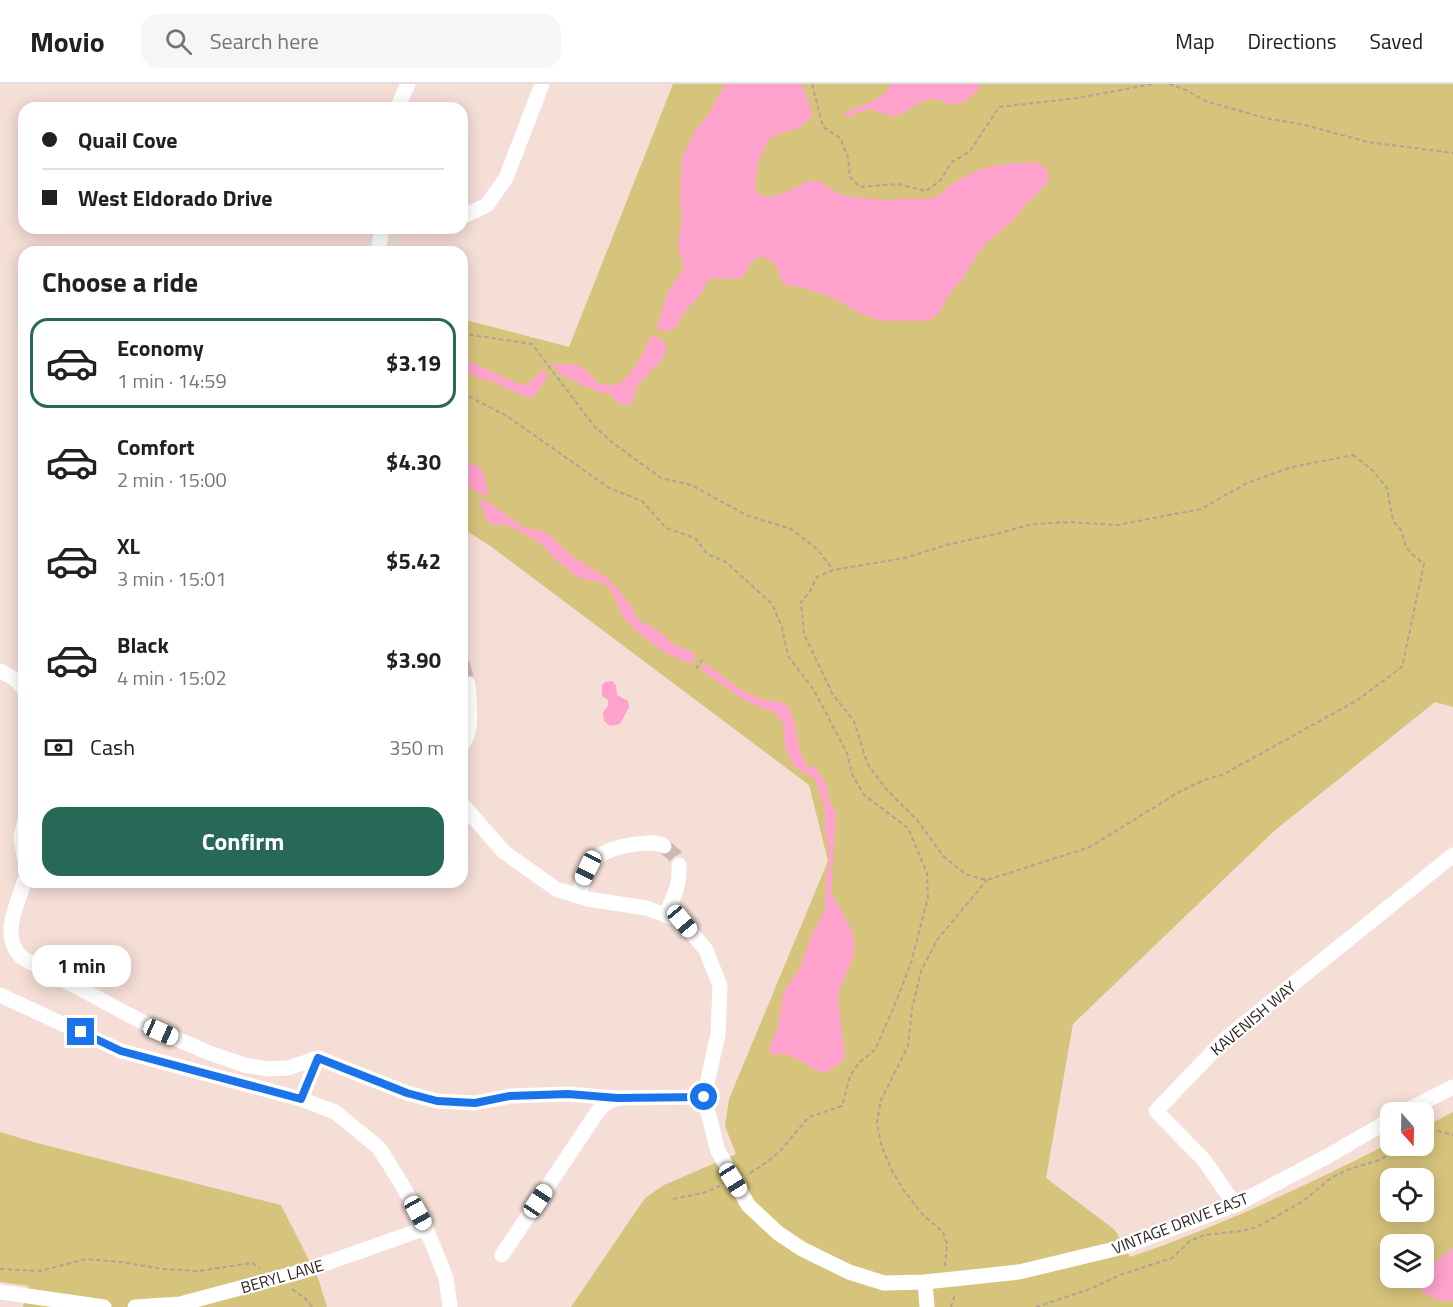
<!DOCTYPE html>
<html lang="en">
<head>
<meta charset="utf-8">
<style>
  body { margin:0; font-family:"Titillium Web",sans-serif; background:#f6f6f6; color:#202124; height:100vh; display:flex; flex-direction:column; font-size:22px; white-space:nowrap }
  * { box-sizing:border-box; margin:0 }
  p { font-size:20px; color:#757577 }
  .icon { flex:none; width:33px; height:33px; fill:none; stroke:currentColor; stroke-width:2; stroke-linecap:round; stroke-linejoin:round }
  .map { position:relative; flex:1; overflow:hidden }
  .panel { position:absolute; left:18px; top:162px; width:450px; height:642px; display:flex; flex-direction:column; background:#fff; border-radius:18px; box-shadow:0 3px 15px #0003 }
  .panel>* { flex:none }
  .top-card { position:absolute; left:18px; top:18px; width:450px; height:132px; border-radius:18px; box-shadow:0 3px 15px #0003; display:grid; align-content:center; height:132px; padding:0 24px; background:#fff }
  .needle { width:39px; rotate:160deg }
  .controls { position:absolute; left:1380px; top:1018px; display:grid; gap:12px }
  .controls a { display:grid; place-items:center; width:54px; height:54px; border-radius:12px; background:#fff; box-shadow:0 3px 15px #0003; font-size:30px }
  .end { position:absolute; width:27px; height:27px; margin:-14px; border:8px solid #1a73e8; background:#fff; box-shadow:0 0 0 3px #fff }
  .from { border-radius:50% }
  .bubble { position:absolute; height:42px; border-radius:18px; background:#fff; box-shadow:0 3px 15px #0003; font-size:20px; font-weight:700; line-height:42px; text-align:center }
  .car { position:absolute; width:18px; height:36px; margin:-18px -9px; border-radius:8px; box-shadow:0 0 4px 2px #0007; background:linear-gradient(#fff 24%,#345 0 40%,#fff 0 76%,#345 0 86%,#fff 0) }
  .top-card b { display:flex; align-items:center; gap:21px; height:57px; font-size:22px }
  .top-card b+b { border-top:2px solid #e0e0e0 }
  .top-card i { width:15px; height:15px; background:#202124 }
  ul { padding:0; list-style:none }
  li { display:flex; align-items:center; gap:18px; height:90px; margin:0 12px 9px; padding:0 12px; border:3px solid transparent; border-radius:18px }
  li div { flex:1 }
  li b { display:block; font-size:22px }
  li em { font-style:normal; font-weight:700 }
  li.current { border-color:#276856 }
  li>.icon { width:54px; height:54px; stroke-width:1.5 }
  h2 { padding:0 24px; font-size:27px; line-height:72px }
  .pay { display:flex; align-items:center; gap:15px; height:66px; padding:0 24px; font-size:22px }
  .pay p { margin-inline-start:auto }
  .primary-button { display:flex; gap:12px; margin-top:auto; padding:12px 24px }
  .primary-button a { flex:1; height:69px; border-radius:18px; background:#276856; color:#fff; font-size:24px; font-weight:700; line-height:69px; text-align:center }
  header { display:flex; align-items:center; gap:36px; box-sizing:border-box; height:84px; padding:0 30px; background:#fff; border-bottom:2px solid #e0e0e0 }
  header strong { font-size:28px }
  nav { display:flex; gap:33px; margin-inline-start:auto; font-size:21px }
  .search { width:420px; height:54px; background:#f6f6f6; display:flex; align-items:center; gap:15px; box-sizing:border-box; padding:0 21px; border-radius:18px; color:#757577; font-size:22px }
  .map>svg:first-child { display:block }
  .green { fill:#d6c37c; fill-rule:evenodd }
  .water { fill:#fea1cc }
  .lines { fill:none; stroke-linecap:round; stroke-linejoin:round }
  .minor-tunnel { stroke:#ccb9b2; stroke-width:15; stroke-dasharray:15 8; stroke-linecap:butt }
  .path { stroke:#b2a19b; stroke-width:2; stroke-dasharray:4.5 3; stroke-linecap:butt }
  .minor { stroke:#fff; stroke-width:15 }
  .route { stroke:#1a73e8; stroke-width:8 }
  .labels { text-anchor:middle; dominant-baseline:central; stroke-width:4.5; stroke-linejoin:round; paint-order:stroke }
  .street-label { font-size:16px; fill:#2e2623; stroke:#fff }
</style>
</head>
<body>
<header>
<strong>Movio</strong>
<div class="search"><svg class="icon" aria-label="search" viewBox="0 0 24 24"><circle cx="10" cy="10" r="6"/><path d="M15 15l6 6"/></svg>Search here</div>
<nav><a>Map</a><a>Directions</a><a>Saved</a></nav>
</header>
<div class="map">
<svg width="1453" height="1223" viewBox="0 0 1453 1223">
  <rect width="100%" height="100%" fill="#f4ded6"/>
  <g class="green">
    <path d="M 673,0 L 1453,0 L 1453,623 L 1435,618 L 1274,747 L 1073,940 L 1046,1094 L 1115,1146 L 1130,1173 C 1220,1142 1306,1102 1390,1059 L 1390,1062 L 1424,1062 L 1424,1043 L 1453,1028 L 1453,1223 L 571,1223 L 645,1114 L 664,1101 L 736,1070 L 725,1042 L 729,1015 L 828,777 L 809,701 L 489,461 L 462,444 L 462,235 L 569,263 ZM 1390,1095 L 1424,1095 L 1424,1128 L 1390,1128 ZM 1390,1161 L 1424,1161 L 1424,1194 L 1390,1194 Z"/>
    <polygon points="0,1048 37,1059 281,1121 318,1194 327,1223 23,1223 29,1202 0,1198"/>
  </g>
  <g class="water">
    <path d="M 725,0 L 802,0 L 813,32 L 797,45 L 786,47 L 770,54 L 758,77 L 755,102 L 759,111 L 772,113 L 784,109 L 808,97 L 821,98 L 839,110 L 854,113 L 881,116 L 934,114 L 960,95 L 977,87 L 993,82 L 1016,79 L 1034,78 L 1045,83 L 1049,92 L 1048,99 L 1024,122 L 1014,136 L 988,157 L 978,169 L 964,193 L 949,210 L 940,228 L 929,237 L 882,237 L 857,228 L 834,214 L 800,203 L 784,201 C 776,186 779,175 759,173 L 749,180 L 744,192 L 737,195 L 711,194 C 706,200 704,203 701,210 C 698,215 691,219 688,224 C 678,235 678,254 657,244 L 667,209 L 684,184 L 678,163 L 682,135 L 680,111 L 682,74 L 696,45 L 709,30 Z"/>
    <path d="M 891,0 L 981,0 L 981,1 C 975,11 963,22 950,20 C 941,18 937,13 927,16 C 911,20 902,37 884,30 C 879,29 875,26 871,24 L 847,33 L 843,30 C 859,21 885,17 891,0 Z"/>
    <path d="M 652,251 L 665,257 L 666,267 L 662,276 L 637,302 L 633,317 L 630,321 L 619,320 L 609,309 L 597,308 L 593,304 L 581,302 L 576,297 L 561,291 L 552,279 L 566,281 L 574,279 L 588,288 L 599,300 C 604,300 610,302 614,301 C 631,299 644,265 652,251 Z"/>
    <path d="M 462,274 L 521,301 C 532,299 537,293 543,285 L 548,292 L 534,313 L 528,313 L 503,303 L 493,297 L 483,296 L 472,290 L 462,289 Z"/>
    <polygon points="462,376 482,384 489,412 478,409 462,397"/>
    <path d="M 479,416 L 490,418 C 497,426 501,427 509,433 C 523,443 525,446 544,447 L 572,472 L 609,495 L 632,523 L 639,537 L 656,545 L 676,562 L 693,568 L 696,572 L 692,580 L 665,569 L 640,550 L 624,534 L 610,504 L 600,497 L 581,495 L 557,477 L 540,459 L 530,453 L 508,441 L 495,441 L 490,439 L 486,435 Z"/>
    <path d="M 707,580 C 726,595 741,609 765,616 C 773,618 782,616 787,622 C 796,632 795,650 799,662 C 801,670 805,677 808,684 L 815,682 L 827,702 L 829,716 L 836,729 L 831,808 L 851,845 L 855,860 L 853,873 L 840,905 L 838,917 L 845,973 L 840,980 L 824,989 C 805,984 793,965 772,971 L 769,963 L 778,945 L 783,910 L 801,882 L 812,850 L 825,826 L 826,792 L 829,782 L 829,768 L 825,743 L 825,725 L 815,695 L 794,682 L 785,663 L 783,639 L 775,629 L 744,616 L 703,587 L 701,583 Z"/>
    <polygon points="612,597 616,601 617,611 628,617 629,623 620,640 610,642 604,637 603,628 608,622 608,616 602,612 602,601 605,598"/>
    <polygon points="1453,1164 1453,1217 1435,1215 1422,1208 1418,1195 1424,1194 1424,1187"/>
  </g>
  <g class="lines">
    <g class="minor-tunnel">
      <polyline points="462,579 468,600"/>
      <polyline points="664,762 675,772 679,781"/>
    </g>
    <g class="path">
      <polyline points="812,0 823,43 840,54 848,73 850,93 860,103 898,100 926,107 940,97 951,79 970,67 999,23 1078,14 1153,0"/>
      <polyline points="1169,0 1186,6 1205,17 1265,34 1301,40 1368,58 1453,69"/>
      <polyline points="462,253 472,251 532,260 594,342 613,359 661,394 691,401 746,431 791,445 817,465 833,486"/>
      <polyline points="462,309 507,332 609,404 642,417 666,444 695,454 707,470 726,478 772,520 782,543 788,572 814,606 847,669 852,690 864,711 908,744 927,789 928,813 911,879 895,920 875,966 859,979 850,992 842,1022 809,1033 781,1066 767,1078 747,1091"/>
      <polygon points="1353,371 1372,386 1387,404 1393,437 1401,446 1406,463 1413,471 1424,480 1402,583 1356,617 1222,691 1204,696 1179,708 1090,763 987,796 967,791 943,772 917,736 887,706 867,679 854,637 833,611 804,550 801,518 809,509 817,493 833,486 905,474 946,461 1000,449 1032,440 1072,438 1117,441 1201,425 1247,399 1292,383"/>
      <polyline points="696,585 702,576"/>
      <polyline points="1424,1054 1438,1047 1453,1051"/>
      <polyline points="673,1115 703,1109 722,1101"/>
      <polyline points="945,1182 947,1160 943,1148 922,1130 903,1105 891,1085 881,1060 877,1039 881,1016 908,962 912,925 921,887 937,856 987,796"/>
      <polyline points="0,1185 40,1187 86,1175 121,1178 162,1185 198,1187 252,1179 260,1184"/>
      <polyline points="292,1205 305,1214 312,1223"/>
      <polyline points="951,1223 955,1210"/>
      <polyline points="1036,1223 1090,1205 1120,1191 1172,1174 1190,1157 1204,1151 1241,1147 1257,1143 1302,1118 1331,1094 1347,1086 1379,1076 1406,1062"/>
    </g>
    <g class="minor">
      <polyline points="397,24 408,0"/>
      <polyline points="462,131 466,131 487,121 506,94 542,0"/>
      <polyline points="378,168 382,144"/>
      <polyline points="0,587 15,595 24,605"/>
      <path d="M 462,661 C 474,645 469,619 468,600"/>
      <polyline points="462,720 504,768 556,805 588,815 646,824 682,837 706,866 720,902 718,950 704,1013 718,1067 748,1121 778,1149 802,1165 849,1188 884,1199 925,1198 1019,1188 1123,1163 1235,1121 1328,1072 1390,1036"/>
      <polyline points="24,740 21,753 24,773"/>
      <path d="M 24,798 C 17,823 0,850 21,873 L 161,948 L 207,968 L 244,981 L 268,985 L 288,984 L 318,974"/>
      <path d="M 578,812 C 588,776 598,765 636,760 C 646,759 656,757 664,762"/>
      <path d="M 665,831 C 674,813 680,801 679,781"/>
      <polyline points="0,911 121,967 301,1015 335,1028 379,1064 401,1099 426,1144 446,1194 450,1223"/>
      <polyline points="301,1015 318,974 407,1009 437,1017 475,1019 510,1012 568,1010 617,1014"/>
      <polyline points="1402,1029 1453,1003"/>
      <polyline points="1235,1121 1204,1076 1156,1027 1225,955 1453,771"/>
      <polyline points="502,1171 598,1027 606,1019 617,1014 704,1013"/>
      <polyline points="925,1198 927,1223"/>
      <polyline points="0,1208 104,1223"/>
      <polyline points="135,1223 180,1220 304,1187 426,1144"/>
    </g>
  </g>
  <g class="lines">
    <polyline class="route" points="81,948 121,967 301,1015 318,974 407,1009 437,1017 475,1019 510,1012 568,1010 617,1014 704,1013"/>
  </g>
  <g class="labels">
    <g class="street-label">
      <text transform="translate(1253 934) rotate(-40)">KAVENISH WAY</text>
      <text transform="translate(1180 1139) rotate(-21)">VINTAGE DRIVE EAST</text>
      <text transform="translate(282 1192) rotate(-16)">BERYL LANE</text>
    </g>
  </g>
</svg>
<div class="controls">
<a><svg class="needle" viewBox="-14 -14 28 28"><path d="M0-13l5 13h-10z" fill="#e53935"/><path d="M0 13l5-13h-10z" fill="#757577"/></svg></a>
<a><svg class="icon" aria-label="locate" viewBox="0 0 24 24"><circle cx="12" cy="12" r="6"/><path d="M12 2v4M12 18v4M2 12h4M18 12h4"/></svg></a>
<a><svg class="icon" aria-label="layers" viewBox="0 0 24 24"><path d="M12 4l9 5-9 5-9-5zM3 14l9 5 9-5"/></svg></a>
</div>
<i class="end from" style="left:704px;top:1013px"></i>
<i class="end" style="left:81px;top:948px"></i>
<div class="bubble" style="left:32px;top:861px;width:99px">1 min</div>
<i class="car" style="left:588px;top:784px;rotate:206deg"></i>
<i class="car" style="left:682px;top:837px;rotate:140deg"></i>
<i class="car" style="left:161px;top:948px;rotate:114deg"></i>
<i class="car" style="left:733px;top:1096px;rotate:148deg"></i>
<i class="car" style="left:538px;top:1117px;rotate:34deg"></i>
<i class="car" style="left:418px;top:1129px;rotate:151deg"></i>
<div class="top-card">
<b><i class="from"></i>Quail Cove</b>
<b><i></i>West Eldorado Drive</b>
</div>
<section class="panel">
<h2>Choose a ride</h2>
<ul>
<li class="current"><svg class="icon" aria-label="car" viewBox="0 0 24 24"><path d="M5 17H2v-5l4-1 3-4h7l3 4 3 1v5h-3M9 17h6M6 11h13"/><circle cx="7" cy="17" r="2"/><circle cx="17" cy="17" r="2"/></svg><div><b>Economy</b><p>1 min · 14:59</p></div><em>$3.19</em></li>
<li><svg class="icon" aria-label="car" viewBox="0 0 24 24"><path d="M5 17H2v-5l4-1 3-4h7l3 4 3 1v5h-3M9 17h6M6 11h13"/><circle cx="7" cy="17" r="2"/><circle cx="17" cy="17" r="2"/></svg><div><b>Comfort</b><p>2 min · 15:00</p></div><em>$4.30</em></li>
<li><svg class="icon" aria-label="car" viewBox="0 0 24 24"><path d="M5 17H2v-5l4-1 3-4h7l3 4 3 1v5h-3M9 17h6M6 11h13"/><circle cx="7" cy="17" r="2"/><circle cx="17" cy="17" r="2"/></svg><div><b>XL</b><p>3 min · 15:01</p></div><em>$5.42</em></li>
<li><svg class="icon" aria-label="car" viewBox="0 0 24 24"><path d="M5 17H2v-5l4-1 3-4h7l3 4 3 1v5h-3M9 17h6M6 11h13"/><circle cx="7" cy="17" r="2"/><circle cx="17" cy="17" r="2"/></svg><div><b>Black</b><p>4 min · 15:02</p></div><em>$3.90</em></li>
</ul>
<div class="pay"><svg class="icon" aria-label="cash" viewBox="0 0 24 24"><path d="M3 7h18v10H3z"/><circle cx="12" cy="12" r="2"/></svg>Cash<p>350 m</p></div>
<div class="primary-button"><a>Confirm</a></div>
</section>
</div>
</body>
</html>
